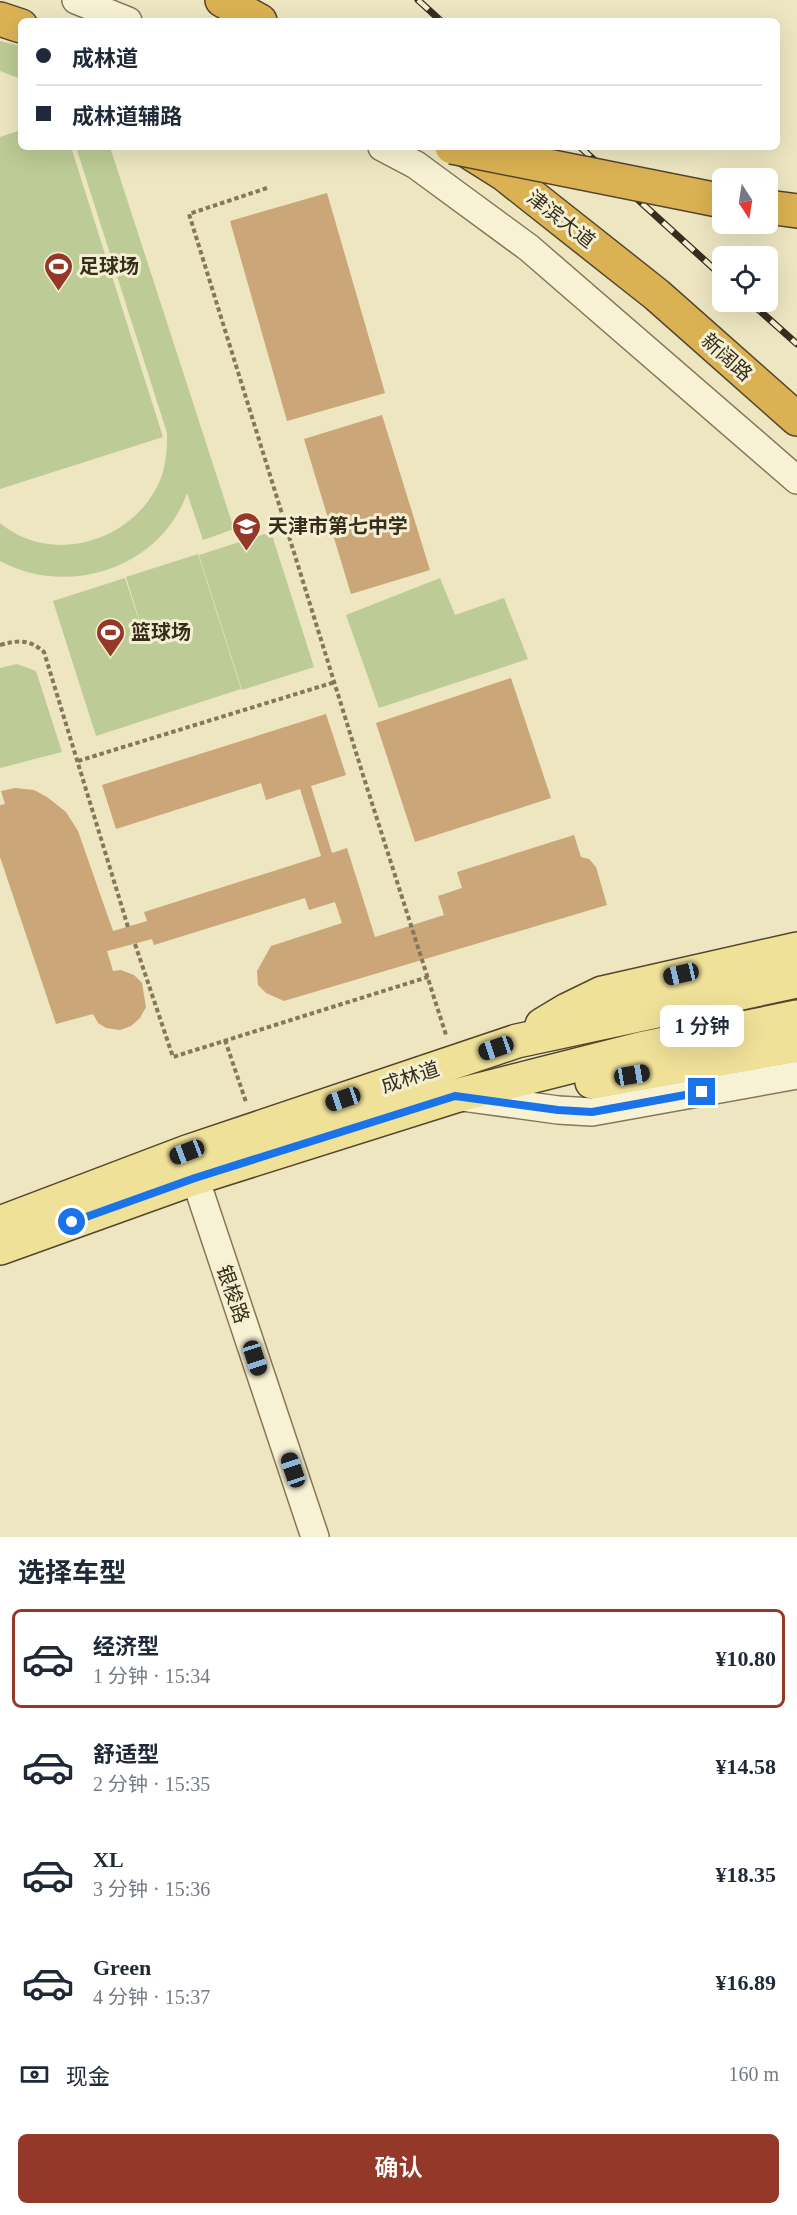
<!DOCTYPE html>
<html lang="zh">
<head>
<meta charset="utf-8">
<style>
  body { margin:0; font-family:"Times New Roman","Noto Sans SC",serif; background:#f6f6f7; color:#1f2937; height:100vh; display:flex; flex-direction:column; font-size:22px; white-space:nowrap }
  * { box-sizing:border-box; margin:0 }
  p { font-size:20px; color:#747a83 }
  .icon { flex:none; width:33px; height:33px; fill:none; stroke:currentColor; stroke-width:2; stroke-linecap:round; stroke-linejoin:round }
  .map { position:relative; height:1537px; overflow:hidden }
  .drawer { display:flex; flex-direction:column; background:#fff; flex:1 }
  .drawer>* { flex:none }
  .guide { position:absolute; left:18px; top:18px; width:762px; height:132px; border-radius:9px; box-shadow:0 6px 24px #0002; display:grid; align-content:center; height:132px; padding:0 18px; background:#fff }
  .needle { width:39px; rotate:168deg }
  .fabs { position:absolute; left:712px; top:168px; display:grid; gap:12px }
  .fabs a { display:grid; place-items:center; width:66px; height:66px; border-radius:9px; background:#fff; box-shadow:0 6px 24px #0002; font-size:30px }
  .end { position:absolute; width:27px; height:27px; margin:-14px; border:8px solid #1a73e8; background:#fff; box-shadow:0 0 0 3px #fff }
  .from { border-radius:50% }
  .bubble { position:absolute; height:42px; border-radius:9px; background:#fff; box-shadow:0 6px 24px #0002; font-size:20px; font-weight:600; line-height:42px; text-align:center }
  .car { position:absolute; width:18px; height:36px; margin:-18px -9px; border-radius:8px; box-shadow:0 0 4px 2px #0007; background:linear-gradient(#222 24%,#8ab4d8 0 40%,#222 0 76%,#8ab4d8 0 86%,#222 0) }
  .guide b { display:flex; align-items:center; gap:21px; height:57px; font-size:22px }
  .guide b+b { border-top:2px solid #e0e1e3 }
  .guide i { width:15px; height:15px; background:#1f2937 }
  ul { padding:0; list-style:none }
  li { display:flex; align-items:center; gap:18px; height:99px; margin:0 12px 9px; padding:0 6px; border:3px solid transparent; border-radius:9px }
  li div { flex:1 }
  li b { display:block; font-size:22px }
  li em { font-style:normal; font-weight:600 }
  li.on { border-color:#94382a }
  li>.icon { width:54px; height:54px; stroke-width:1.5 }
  h2 { padding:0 18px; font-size:27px; line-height:72px }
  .pay { display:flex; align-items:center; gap:15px; height:66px; padding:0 18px; font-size:22px }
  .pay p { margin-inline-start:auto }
  .primary-button { display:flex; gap:12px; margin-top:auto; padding:12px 18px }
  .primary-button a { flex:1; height:69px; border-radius:9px; background:#94382a; color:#fff; font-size:24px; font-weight:600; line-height:69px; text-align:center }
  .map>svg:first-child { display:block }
  .green { fill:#bdcb96 }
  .building { fill:#caa678 }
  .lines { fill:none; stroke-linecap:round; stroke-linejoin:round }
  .minor-casing { stroke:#867759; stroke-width:30 }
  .major-casing { stroke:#54452e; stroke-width:36 }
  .highway-casing { stroke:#54452e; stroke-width:36 }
  .path { stroke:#867759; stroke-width:4; stroke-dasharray:4.5 3; stroke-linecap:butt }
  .minor { stroke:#f8f2d4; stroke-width:27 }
  .major { stroke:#f0e199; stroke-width:33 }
  .highway { stroke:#dbb253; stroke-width:33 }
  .rail-casing { stroke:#362d1d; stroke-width:7 }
  .rail { stroke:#f4efd1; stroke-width:4.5; stroke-dasharray:14; stroke-linecap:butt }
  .highway-bridge-casing { stroke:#54452e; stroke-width:36; stroke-linecap:butt }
  .highway-bridge { stroke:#dbb253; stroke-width:33 }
  .route { stroke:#1a73e8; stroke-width:8 }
  .labels { text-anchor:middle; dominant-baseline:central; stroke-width:6; stroke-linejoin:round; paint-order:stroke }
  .street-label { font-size:20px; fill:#362d1d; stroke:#f4efd1 }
  .poi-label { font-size:20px; font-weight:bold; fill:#362d1d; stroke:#f4efd1; text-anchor:start }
</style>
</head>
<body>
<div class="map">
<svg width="797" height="1537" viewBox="0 0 797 1537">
  <rect width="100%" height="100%" fill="#ede6c1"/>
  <g class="green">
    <polygon points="0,41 21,46 21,79 0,71"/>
    <polygon points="21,130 21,147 71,147 163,437 0,489 0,137"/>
    <path d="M 76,147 L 110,147 L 234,529 L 203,540 L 187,493 C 161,568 68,598 0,561 L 0,523 C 50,565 128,543 157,487 C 166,470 167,451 167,433 Z"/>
    <polygon points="271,532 314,667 242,690 199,555"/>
    <polygon points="198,554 241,689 96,736 53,601 125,578 148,648 126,577"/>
    <polygon points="440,578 455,615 504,598 528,659 379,708 346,615"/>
    <polygon points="17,664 36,671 62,752 0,768 0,668"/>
  </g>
  <g class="building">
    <polygon points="327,193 385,393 287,421 230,221"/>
    <polygon points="382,415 430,570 351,594 304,439"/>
    <polygon points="511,678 551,798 415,842 376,723"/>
    <polygon points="326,714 346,775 311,786 332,853 347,848 375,937 444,915 438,896 462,888 457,872 574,835 581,857 589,859 596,867 607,905 284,1001 266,993 258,985 257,971 271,946 342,923 335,902 309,910 305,898 154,945 152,939 107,951 113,971 121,970 134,975 142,983 146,1007 140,1018 131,1026 120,1030 106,1028 98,1023 93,1014 56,1024 0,857 0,805 5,804 1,791 15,788 34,790 47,797 66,812 78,831 113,931 147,921 144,912 321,856 300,789 266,800 261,783 116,829 102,785"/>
  </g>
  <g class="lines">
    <defs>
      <g id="minor">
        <polyline points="76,0 128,21"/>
        <polyline points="382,147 416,165 529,248 797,480"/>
        <polyline points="462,1097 558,1110 592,1112 797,1075"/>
        <polyline points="189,1160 315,1537"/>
      </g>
      <g id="major">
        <polyline points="542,1025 567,1010 602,993 797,949"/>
        <polyline points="592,1082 797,1045"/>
        <polyline points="0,1223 187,1152 517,1041 797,981"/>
        <polyline points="0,1248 195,1178 455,1096 640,1049 797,1017"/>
      </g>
      <g id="highway">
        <polyline points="222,0 260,21"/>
        <polyline points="0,19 21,26"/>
        <polyline points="466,150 504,174 657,295 797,419"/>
        <polyline points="768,207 797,211"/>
      </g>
    </defs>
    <use href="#minor" class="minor-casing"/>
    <use href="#major" class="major-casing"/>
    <use href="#highway" class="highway-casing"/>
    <g class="path">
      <polyline points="267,188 189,214 363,775 446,1035"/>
      <path d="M 0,645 C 19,640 29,639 44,652 L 128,927"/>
      <polyline points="78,761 335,682"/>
      <polyline points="135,944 173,1057 428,977"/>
      <polyline points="225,1040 246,1102"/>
    </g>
    <use href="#minor" class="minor"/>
    <use href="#major" class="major"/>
    <use href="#highway" class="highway"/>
    <defs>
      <g id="rail">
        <polyline points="418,0 441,21"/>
        <polyline points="580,147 723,277"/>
        <polyline points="750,302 797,344"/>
      </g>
    </defs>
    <use href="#rail" class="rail-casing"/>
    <use href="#rail" class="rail"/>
    <defs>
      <polyline id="highway-bridge" points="452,147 723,201"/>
    </defs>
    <use href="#highway-bridge" class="highway-bridge-casing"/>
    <use href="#highway-bridge" class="highway-bridge"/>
  </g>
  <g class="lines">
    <polyline class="route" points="72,1222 195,1178 455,1096 558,1110 592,1112 702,1092"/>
  </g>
  <defs>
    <symbol id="stadium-pin" viewBox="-11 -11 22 30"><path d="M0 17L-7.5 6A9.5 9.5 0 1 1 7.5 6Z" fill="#94382a" stroke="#f4efd1"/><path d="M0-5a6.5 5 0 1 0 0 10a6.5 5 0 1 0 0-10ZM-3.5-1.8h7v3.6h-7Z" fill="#fff"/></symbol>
    <symbol id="school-pin" viewBox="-11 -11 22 30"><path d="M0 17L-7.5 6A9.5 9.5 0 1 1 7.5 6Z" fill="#94382a" stroke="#f4efd1"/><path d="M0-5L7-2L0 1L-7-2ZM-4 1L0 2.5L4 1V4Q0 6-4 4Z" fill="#fff"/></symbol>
  </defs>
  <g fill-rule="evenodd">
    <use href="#stadium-pin" x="42" y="250" width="33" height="45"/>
    <use href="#school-pin" x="230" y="510" width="33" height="45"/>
    <use href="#stadium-pin" x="94" y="616" width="33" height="45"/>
  </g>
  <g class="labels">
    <g class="street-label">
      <text transform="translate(561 219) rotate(38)">津滨大道</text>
      <text transform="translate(727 357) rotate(42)">新阔路</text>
      <text transform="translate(410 1077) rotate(-18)">成林道</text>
      <text transform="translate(233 1294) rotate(71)">银梭路</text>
    </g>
    <g class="poi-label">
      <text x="79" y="266">足球场</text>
      <text x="268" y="526">天津市第七中学</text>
      <text x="131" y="632">篮球场</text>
    </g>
  </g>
</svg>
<div class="fabs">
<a><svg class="needle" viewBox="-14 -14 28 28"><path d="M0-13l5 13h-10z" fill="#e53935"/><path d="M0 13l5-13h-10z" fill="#747a83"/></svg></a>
<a><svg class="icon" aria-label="locate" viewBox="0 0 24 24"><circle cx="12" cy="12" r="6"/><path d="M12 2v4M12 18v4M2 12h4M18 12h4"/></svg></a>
</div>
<i class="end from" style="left:72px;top:1222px"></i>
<i class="end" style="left:702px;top:1092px"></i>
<div class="bubble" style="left:660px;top:1005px;width:84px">1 分钟</div>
<i class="car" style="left:681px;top:974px;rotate:257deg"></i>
<i class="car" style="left:496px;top:1048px;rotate:251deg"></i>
<i class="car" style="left:632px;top:1075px;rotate:80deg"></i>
<i class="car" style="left:343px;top:1099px;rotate:251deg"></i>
<i class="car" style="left:187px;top:1152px;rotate:249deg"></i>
<i class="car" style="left:255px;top:1358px;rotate:162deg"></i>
<i class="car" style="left:293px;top:1470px;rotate:341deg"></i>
<div class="guide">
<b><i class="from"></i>成林道</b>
<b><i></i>成林道辅路</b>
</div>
</div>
<section class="drawer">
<h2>选择车型</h2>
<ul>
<li class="on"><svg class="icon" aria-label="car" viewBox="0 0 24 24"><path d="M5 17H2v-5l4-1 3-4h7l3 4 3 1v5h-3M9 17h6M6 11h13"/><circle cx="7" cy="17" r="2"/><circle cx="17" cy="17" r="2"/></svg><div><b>经济型</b><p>1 分钟 · 15:34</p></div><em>¥10.80</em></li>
<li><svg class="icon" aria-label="car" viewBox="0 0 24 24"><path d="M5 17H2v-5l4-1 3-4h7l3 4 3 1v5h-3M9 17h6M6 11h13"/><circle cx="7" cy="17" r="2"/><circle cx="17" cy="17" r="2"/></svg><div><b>舒适型</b><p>2 分钟 · 15:35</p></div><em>¥14.58</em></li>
<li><svg class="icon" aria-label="car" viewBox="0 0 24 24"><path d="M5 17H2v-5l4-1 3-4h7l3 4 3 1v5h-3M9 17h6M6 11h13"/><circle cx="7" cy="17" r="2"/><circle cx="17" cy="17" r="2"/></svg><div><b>XL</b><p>3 分钟 · 15:36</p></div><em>¥18.35</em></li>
<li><svg class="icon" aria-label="car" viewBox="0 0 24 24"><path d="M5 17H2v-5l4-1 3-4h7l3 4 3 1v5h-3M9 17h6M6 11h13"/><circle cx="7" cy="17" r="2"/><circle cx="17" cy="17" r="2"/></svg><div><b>Green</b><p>4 分钟 · 15:37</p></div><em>¥16.89</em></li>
</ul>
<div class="pay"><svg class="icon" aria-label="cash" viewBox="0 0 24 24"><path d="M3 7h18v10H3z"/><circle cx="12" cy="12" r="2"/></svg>现金<p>160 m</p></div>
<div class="primary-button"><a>确认</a></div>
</section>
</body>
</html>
